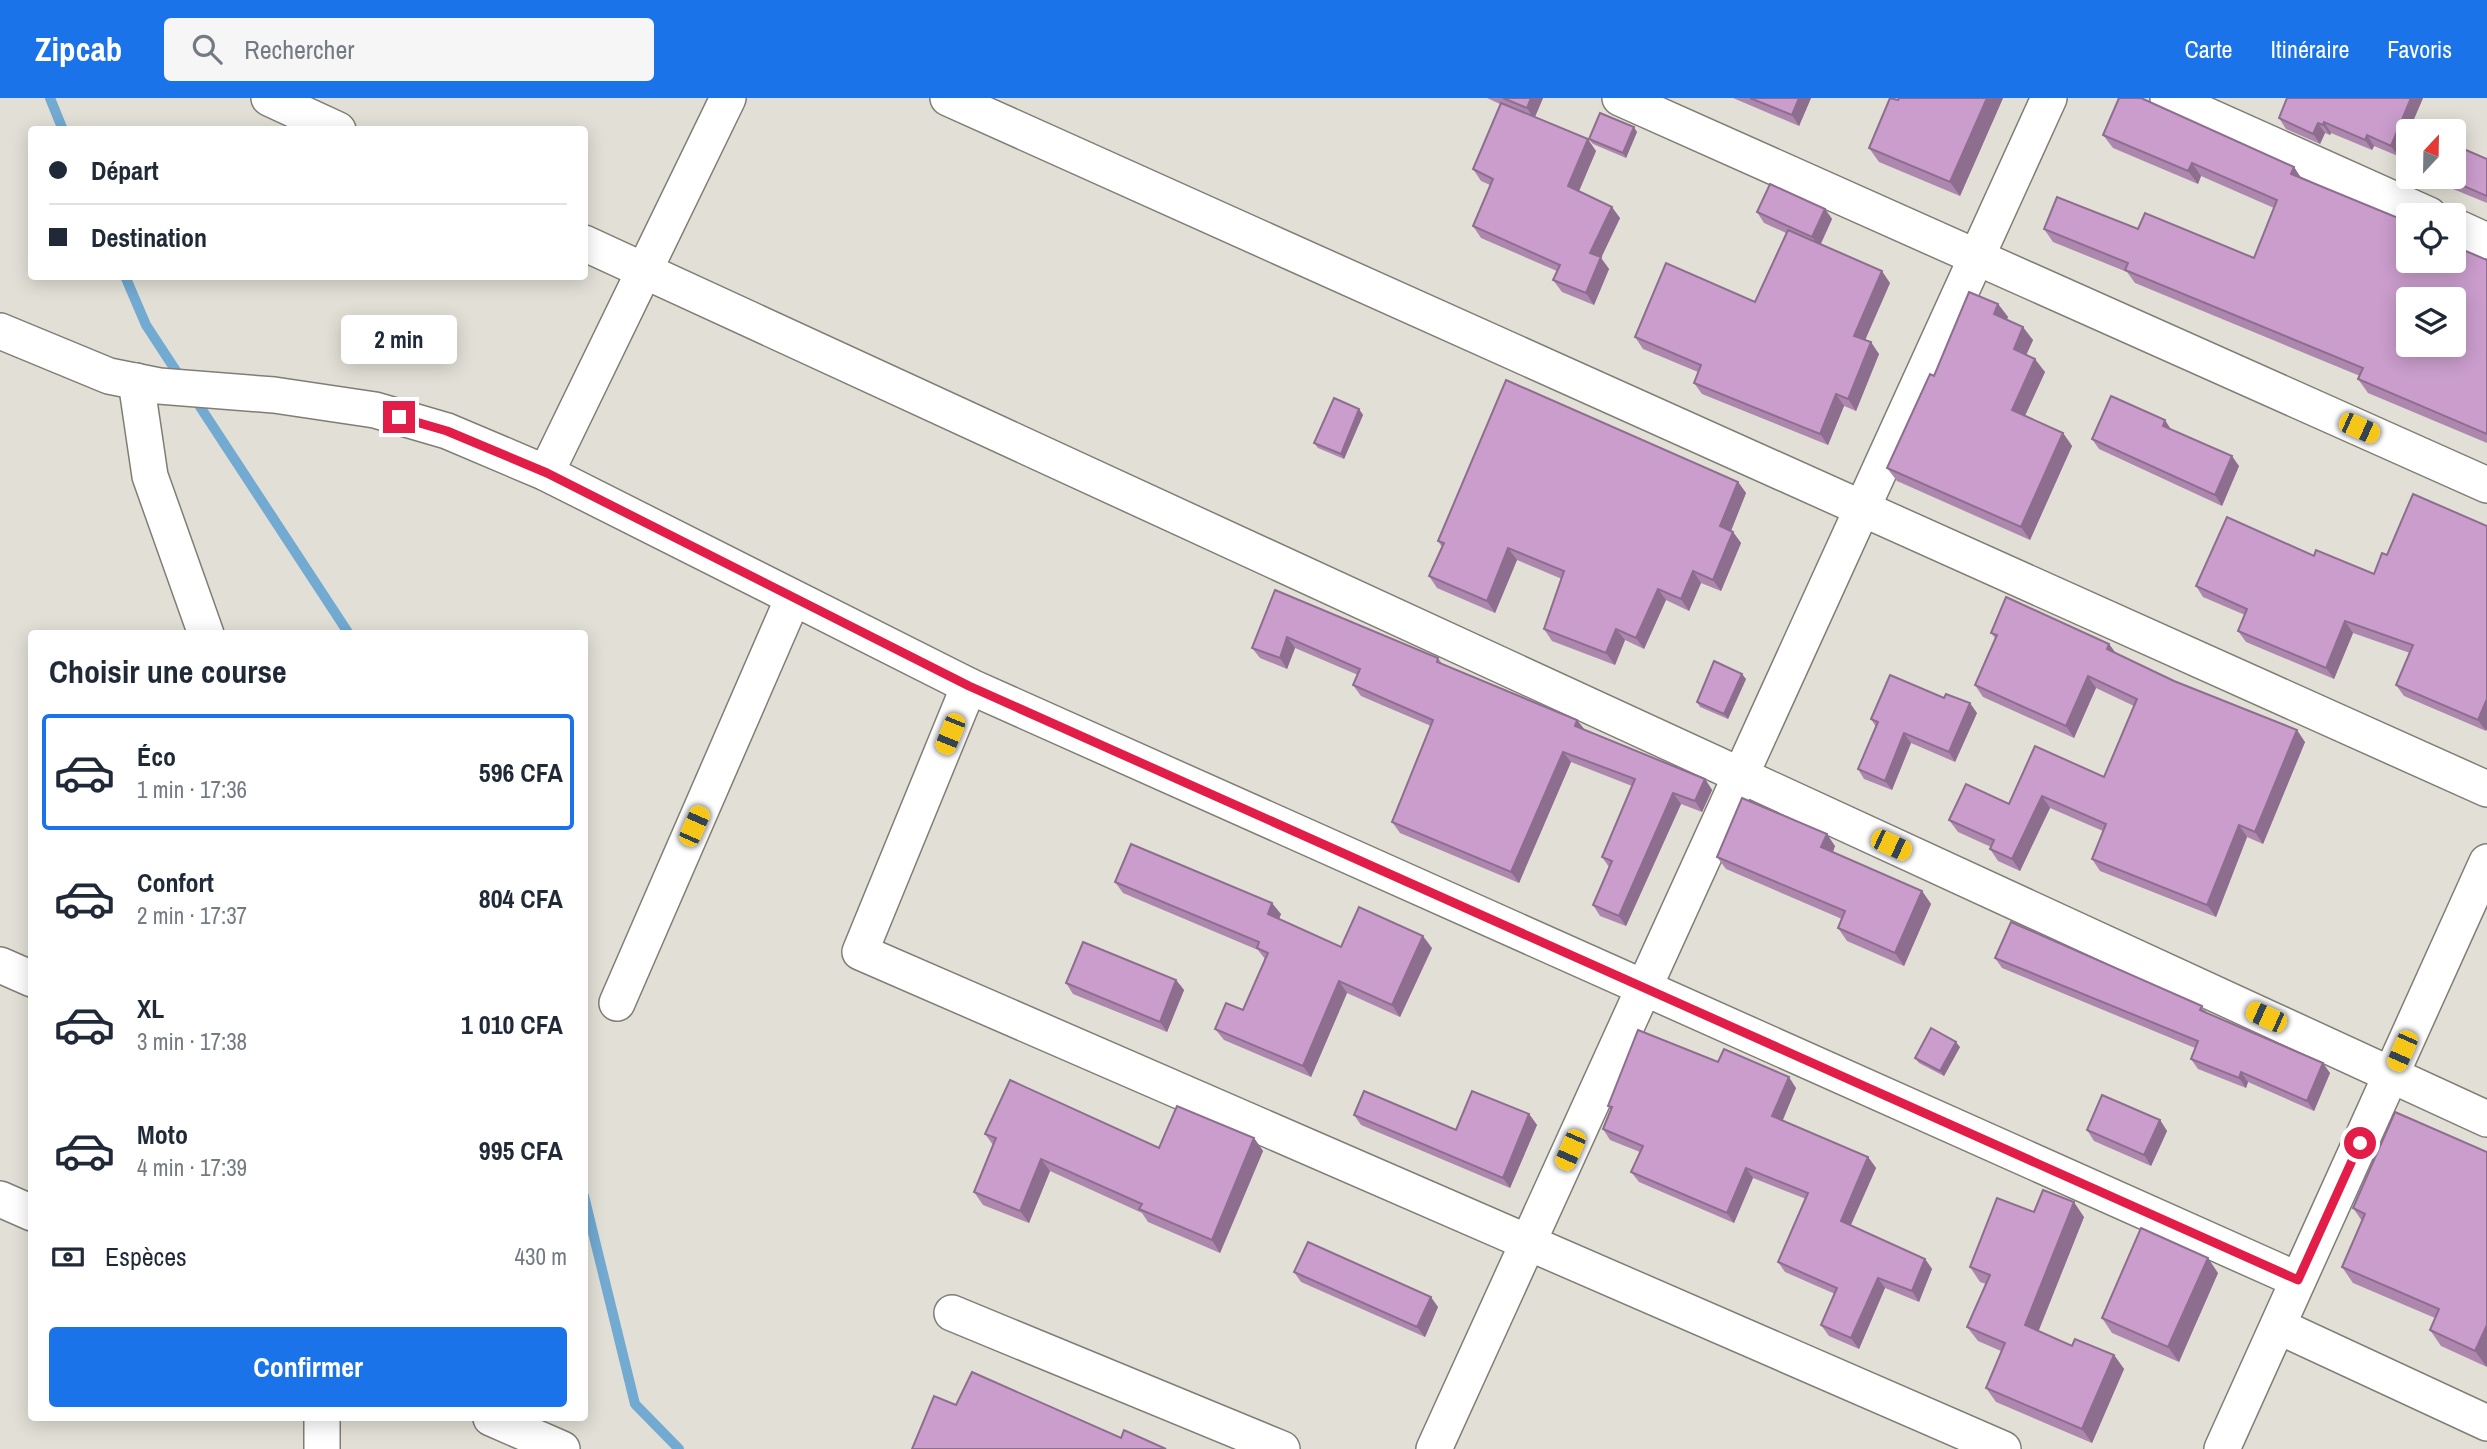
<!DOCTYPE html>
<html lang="fr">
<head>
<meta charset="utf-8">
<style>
  body { margin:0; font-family:"Archivo Narrow",sans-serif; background:#f6f6f7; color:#1f2937; height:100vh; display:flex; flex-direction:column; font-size:26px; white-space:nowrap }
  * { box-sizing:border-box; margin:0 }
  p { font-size:23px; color:#747a83 }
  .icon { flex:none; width:38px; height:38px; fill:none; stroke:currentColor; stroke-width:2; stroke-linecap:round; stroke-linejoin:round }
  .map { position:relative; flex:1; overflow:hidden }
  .drawer { position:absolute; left:28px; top:532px; width:560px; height:791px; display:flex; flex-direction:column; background:#fff; border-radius:7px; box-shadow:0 4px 18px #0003 }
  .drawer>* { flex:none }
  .top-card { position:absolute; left:28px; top:28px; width:560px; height:154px; border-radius:7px; box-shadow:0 4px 18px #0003; display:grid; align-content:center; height:154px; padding:0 21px; background:#fff }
  .needle { width:46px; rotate:22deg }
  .buttons { position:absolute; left:2396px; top:21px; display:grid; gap:14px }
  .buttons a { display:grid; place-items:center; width:70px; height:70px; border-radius:7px; background:#fff; box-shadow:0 4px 18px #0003; font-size:35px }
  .end { position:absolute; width:32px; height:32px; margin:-16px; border:9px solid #e11d48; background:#fff; box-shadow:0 0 0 4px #fff }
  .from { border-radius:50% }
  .bubble { position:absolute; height:49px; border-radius:7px; background:#fff; box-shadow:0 4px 18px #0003; font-size:23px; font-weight:700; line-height:49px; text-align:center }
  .car { position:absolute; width:21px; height:42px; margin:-21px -10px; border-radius:9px; box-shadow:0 0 5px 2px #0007; background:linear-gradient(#f5c518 24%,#345 0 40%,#f5c518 0 76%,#345 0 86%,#f5c518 0) }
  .top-card b { display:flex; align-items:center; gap:24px; height:66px; font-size:26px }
  .top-card b+b { border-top:2px solid #e0e1e3 }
  .top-card i { width:18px; height:18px; background:#1f2937 }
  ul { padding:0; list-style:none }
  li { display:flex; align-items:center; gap:21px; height:116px; margin:0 14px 10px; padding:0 7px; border:4px solid transparent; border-radius:7px }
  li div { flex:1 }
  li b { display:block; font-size:26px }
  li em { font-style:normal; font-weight:700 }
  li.on { border-color:#1a73e8 }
  li>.icon { width:63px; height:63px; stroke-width:1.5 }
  h2 { padding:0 21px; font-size:32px; line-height:84px }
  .pay { display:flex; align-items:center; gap:18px; height:77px; padding:0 21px; font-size:26px }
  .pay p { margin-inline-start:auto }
  .button { display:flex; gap:14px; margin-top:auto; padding:14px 21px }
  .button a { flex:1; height:80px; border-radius:7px; background:#1a73e8; color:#fff; font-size:28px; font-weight:700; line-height:80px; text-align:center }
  header { display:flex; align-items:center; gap:42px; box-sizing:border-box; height:98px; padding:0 35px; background:#1a73e8; color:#fff }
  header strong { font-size:33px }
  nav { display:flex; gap:38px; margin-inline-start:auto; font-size:24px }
  .search { width:490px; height:63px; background:#f6f6f7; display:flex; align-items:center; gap:18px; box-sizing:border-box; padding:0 24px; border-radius:7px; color:#747a83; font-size:26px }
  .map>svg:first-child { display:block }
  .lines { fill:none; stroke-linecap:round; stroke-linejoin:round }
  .stream { stroke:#72aad2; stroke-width:10 }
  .street-casing { stroke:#807d75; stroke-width:38 }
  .street { stroke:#fff; stroke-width:35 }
  .wall { fill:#ae87af }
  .shaded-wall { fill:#8d6e8f }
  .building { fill:#ca9dcc; stroke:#8d6e8f; stroke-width:2; fill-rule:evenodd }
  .route { stroke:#e11d48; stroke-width:9 }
</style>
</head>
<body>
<header>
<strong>Zipcab</strong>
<div class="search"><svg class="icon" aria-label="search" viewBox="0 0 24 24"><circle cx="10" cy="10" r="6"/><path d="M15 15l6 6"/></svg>Rechercher</div>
<nav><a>Carte</a><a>Itinéraire</a><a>Favoris</a></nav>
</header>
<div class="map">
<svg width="2487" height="1351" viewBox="0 0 2487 1351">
  <rect width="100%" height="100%" fill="#e2e0d6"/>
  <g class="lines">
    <g class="stream">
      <polyline points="50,0 63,32"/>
      <polyline points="125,178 146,227 182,282"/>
      <polyline points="193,298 349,536"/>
      <polyline points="584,1098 635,1306 679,1351"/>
    </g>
    <defs>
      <g id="street">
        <polyline points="269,0 338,32"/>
        <polyline points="948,0 2487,691"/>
        <polyline points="1620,0 2487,387"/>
        <polyline points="2168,0 2429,117"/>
        <polyline points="2454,128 2487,143"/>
        <polyline points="584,145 2487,1021"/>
        <polyline points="0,233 109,278 159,288 274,297 375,312 447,333 546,375 969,588 2298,1182"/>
        <polyline points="136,283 150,378 206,536"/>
        <polyline points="546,375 728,0"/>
        <polyline points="969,588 860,854 2003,1351"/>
        <polyline points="0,867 32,881"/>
        <polyline points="617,905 793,500"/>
        <polyline points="0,1101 32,1115"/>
        <polyline points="952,1215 1282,1351"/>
        <polyline points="2278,1228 2487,1325"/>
        <polyline points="322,1320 322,1351"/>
        <polyline points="491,1320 562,1351"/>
        <polyline points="1434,1351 2049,0"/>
        <polyline points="2222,1351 2487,764"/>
      </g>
    </defs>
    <use href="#street" class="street-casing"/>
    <use href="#street" class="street"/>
  </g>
  <g class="wall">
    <polygon points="1487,0 1543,0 1535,19 1596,53 1579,93 1620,120 1601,160 1609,171 1594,207 1562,194 1553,182 1557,173 1481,140 1473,128 1490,87 1481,83 1473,71 1500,6"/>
    <polygon points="1733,0 1811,0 1799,28"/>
    <polygon points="1899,0 2003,0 1960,98 1879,64 1869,50"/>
    <polygon points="2287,0 2423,0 2398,58 2374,48 2372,52 2331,35 2330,37 2325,35 2320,46 2286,31 2279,20"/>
    <polygon points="1637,34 1626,60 1593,46 1589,41"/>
    <polygon points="2103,37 2294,69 2301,80 2403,122 2406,127 2487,162 2487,345 2368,295 2358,281 2360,278 2135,185 2127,174 2053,144 2044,131 2138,131 2254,160 2274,110 2201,78 2198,86 2113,50"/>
    <polygon points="2487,61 2487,105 2453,91 2445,80"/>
    <polygon points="1825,111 1832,121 1821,146 1890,185 1865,242 1879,256 1856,313 1844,308 1828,347 1702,296 1694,285 1698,274 1643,251 1635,239 1755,204 1786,135 1764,125 1757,114"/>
    <polygon points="1998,206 2008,219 2007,221 2033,242 2026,257 2045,274 2025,318 2063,335 2072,348 2030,442 1897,383 1887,370 1934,278"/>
    <polygon points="1359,311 1363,317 1344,361 1318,350 1314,345"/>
    <polygon points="2171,331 2239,368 2222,408 2099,351 2092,341"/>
    <polygon points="1738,384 1746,395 1731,433 1733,434 1741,445 1721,493 1701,485 1689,513 1666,502 1644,551 1625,542 1615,567 1552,543 1544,531 1562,481 1517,462 1495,515 1437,490 1429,478 1442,449 1438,443"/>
    <polygon points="2382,455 2486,633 2404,598 2396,587 2410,555 2353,535 2334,581 2246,544 2238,533 2245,517 2203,499 2196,488 2314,458 2374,476"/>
    <polygon points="1275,492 1438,560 1443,567 1577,622 1584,632 1705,681 1712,692 1702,714 1681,706 1626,828 1600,818 1593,807 1609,769 1602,759 1632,688 1571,664 1519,785 1400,735 1392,724 1431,628 1361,598 1353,587 1358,577 1295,550 1287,571 1260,560 1252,550"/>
    <polygon points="1991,535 2109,546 2116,556 2305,644 2263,746 2247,739 2216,819 2100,773 2092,761 2103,733 2050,710 2020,773 1998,763 1990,751 1991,749 1958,734 1949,722 2009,706 2104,679 2134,608 2096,590 2074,640 1983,599 1975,587 1996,541"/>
    <polygon points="1746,581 1728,621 1700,609 1697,604"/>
    <polygon points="1977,615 1955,664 1911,645 1892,692 1864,681 1858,671 1876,629 1871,621"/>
    <polygon points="1835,748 1833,754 1922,793 1931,806 1904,868 1847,843 1838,830 1842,821 1726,771 1717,759"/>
    <polygon points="1115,784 1281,816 1279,821 1341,849 1432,850 1400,919 1347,895 1311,979 1224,942 1215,931 1243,912 1265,861 1258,852 1123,795"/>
    <polygon points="1995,860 2202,908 2207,915 2330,975 2314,1013 2248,984 2246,990 2198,971 2191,961 2195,950 2002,870"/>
    <polygon points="1176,882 1184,892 1167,934 1073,896 1066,885"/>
    <polygon points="1960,949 1944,978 1919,965 1915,960"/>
    <polygon points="1718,964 1796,990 1782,1023 1868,1059 1876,1070 1851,1127 1925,1161 1932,1171 1919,1204 1885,1190 1859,1251 1829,1238 1821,1227 1835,1196 1785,1174 1778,1164 1806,1101 1753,1080 1734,1125 1639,1084 1631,1074 1640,1054 1610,1042 1603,1031 1611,1012 1608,1008"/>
    <polygon points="2395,1014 2487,1269 2441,1248 2430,1232 2435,1220 2353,1185 2342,1169 2362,1123 2353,1110"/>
    <polygon points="1529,1016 1537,1027 1510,1090 1361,1027 1354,1017 1456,1032"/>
    <polygon points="2160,1022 2167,1033 2151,1068 2094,1043 2087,1032"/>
    <polygon points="985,1036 1159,1050 1254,1040 1263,1053 1220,1155 1148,1124 1142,1115 1050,1073 1029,1125 983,1107 974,1094 993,1047"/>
    <polygon points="2034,1114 2084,1119 2038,1233 2072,1248 2114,1257 2124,1271 2092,1345 1996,1304 1986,1290 2001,1253 1978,1243 1967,1229 1986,1186 1980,1184 1970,1169"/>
    <polygon points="1294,1174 1438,1209 1425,1239 1301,1184"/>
    <polygon points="2218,1175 2179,1264 2112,1235 2102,1220"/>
  </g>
  <g class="shaded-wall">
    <polygon points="1531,0 1543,0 1534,21 1527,10"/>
    <polygon points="1799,0 1811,0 1799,28 1792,17"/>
    <polygon points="1987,0 2003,0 1960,98 1950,84"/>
    <polygon points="2411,0 2423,0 2398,58 2391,48"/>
    <polygon points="2324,24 2331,35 2330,37 2323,27"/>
    <polygon points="2318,25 2325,35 2320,46 2313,36"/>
    <polygon points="1634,29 1637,34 1626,60 1623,55"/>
    <polygon points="2367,37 2374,48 2372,52 2365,42"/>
    <polygon points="1588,41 1596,53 1576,100 1568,88"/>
    <polygon points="2192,65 2201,78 2198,86 2188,73"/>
    <polygon points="2294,69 2303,83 2291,76"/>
    <polygon points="1612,109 1620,120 1601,160 1609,171 1594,207 1586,195 1590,155"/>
    <polygon points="1825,111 1832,121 1819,149 1812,139"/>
    <polygon points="1882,173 1890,185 1862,249 1854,238"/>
    <polygon points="1998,206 2008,219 2003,229 1994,216"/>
    <polygon points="2023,229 2033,242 2023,264 2014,251"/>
    <polygon points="1871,244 1879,256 1856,313 1848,301"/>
    <polygon points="2035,261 2045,274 2021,326 2012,312"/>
    <polygon points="1836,296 1844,308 1828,347 1820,336"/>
    <polygon points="1359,311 1363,317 1344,361 1341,356"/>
    <polygon points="2165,322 2172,333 2163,328"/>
    <polygon points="2063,335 2072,348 2030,442 2021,429"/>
    <polygon points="2232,358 2239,368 2222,408 2215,397"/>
    <polygon points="1738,384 1746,395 1728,440 1720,428"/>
    <polygon points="1733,434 1741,445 1721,493 1713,482"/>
    <polygon points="1508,450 1517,462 1495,515 1487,503"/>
    <polygon points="1693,473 1701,485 1689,513 1681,501"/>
    <polygon points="1658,491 1666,502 1644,551 1636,540"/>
    <polygon points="2345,523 2353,535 2334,581 2326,570"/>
    <polygon points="1616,531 1625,542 1615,567 1606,555"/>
    <polygon points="1287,539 1295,550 1287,571 1280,560"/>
    <polygon points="2109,546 2118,558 2107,551"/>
    <polygon points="1742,576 1746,581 1728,621 1724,616"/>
    <polygon points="2088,578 2096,590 2074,640 2066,628"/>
    <polygon points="2487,601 2487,631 2486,633 2478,622"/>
    <polygon points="1970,605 1977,615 1955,664 1949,654"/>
    <polygon points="1577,622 1585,632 1575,628"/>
    <polygon points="2297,632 2305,644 2263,746 2255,734"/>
    <polygon points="1904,635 1911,645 1892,692 1885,683"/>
    <polygon points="1563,654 1571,664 1519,785 1511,774"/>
    <polygon points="1705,681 1712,692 1702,714 1695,703"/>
    <polygon points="1673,695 1681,706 1626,828 1619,818"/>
    <polygon points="2042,698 2050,710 2020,773 2012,761"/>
    <polygon points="2239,727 2247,739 2216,819 2207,807"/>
    <polygon points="1827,736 1835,748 1830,761 1821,749"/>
    <polygon points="1922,793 1931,806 1904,868 1895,855"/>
    <polygon points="1272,805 1281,816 1276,828 1268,816"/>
    <polygon points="1423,838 1432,850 1400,919 1392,907"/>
    <polygon points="1176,882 1184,892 1167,934 1160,924"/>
    <polygon points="1339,883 1347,895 1311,979 1303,968"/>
    <polygon points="1956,944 1960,949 1944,978 1940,973"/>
    <polygon points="2323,965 2330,975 2314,1013 2307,1003"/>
    <polygon points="2241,974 2248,984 2246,990 2239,980"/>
    <polygon points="1789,979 1796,990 1780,1029 1772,1018"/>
    <polygon points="1529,1016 1537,1027 1510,1090 1503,1080"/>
    <polygon points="2160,1022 2167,1033 2151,1068 2144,1057"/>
    <polygon points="1254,1040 1263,1053 1220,1155 1212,1142"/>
    <polygon points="1868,1059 1876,1070 1848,1133 1841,1123"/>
    <polygon points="1041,1061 1050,1073 1029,1125 1020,1113"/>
    <polygon points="1746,1070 1753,1080 1734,1125 1727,1115"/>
    <polygon points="2074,1104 2084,1119 2035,1242 2025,1227"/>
    <polygon points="2208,1160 2218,1175 2179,1264 2168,1249"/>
    <polygon points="1925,1161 1932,1171 1919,1204 1912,1193"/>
    <polygon points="1878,1180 1885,1190 1859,1251 1851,1240"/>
    <polygon points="1431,1199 1438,1209 1425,1239 1417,1229"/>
    <polygon points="2487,1227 2487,1269 2475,1253"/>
    <polygon points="2114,1257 2124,1271 2092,1345 2082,1331"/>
  </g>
  <g class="building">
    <polygon points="1503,0 1531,0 1527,10"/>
    <polygon points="1750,0 1799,0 1792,17"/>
    <polygon points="1890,0 1898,2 1899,0 1987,0 1950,84 1869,50"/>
    <path d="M 2119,0 L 2141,0 L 2294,69 L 2291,76 L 2403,122 L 2401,125 L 2408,128 L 2408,163 L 2454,163 L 2454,148 L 2487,162 L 2487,336 L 2358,281 L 2363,270 L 2125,172 L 2128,165 L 2044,131 L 2057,99 L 2138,131 L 2145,115 L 2254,160 L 2277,102 L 2192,65 L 2188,73 L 2103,37 ZM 2408,201 L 2454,201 L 2454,247 L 2408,247 Z"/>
    <polygon points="2287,0 2411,0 2391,48 2367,37 2365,42 2324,24 2323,27 2318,25 2313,36 2279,20"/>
    <polygon points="1501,5 1588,41 1568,88 1612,109 1590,155 1601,159 1586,195 1553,182 1560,167 1473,128 1493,81 1473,71"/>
    <polygon points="1600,15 1634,29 1623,55 1589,41"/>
    <polygon points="2459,49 2487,61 2487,98 2445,80 2446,79 2454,79 2454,61"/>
    <polygon points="1770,86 1825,111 1812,139 1757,114"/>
    <polygon points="1788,132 1882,173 1854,238 1871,244 1848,301 1836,296 1820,336 1694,285 1701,267 1635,239 1666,165 1755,204"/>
    <polygon points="1969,194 1998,206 1994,216 2023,229 2014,251 2035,261 2012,312 2063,335 2021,429 1887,370 1930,276 1934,278"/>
    <polygon points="1506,282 1738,384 1720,428 1733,434 1713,482 1693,473 1681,501 1658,491 1636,540 1616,531 1606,555 1544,531 1564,473 1508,450 1487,503 1429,478 1444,445 1438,443"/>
    <polygon points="2111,298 2165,322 2163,328 2232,358 2215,397 2092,341"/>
    <polygon points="1334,300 1359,311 1341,356 1314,345"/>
    <polygon points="2413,396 2487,428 2487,601 2478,622 2396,587 2413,547 2345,523 2326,570 2238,533 2247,511 2196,488 2227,419 2314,458 2316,452 2374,476 2382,455 2387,457"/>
    <polygon points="1275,492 1438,560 1437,564 1577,622 1575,628 1705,681 1695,703 1673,695 1619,818 1593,807 1612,763 1602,759 1635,681 1563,654 1511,774 1392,724 1433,622 1353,587 1360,571 1287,539 1280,560 1252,550"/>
    <polygon points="2006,499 2109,546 2107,551 2174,583 2297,632 2255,734 2239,727 2207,807 2092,761 2106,726 2042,698 2012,761 1990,751 1994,742 1949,722 1966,686 2009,706 2035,648 2104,679 2137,601 2088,578 2066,628 1975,587 1997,537 1991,535"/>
    <polygon points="1714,563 1742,576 1724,616 1697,604"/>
    <polygon points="1890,577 1944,600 1946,596 1970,605 1949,654 1904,635 1885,683 1858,671 1878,624 1871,621"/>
    <polygon points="1742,700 1827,736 1821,749 1922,793 1895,855 1838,830 1845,813 1717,759"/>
    <polygon points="1131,746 1272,805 1268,816 1341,849 1359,809 1423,838 1392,907 1339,883 1303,968 1215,931 1226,905 1243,912 1268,855 1257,850 1259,844 1115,784"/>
    <polygon points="2011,824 2202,908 2200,912 2323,965 2307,1003 2241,974 2239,980 2191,961 2198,943 1995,860"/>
    <polygon points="1083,844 1176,882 1160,924 1066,885"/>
    <polygon points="1931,930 1956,944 1940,973 1915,960"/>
    <polygon points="1638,932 1718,964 1724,951 1789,979 1772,1018 1868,1059 1841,1123 1925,1161 1912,1193 1878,1180 1851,1240 1821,1227 1837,1190 1778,1164 1808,1095 1746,1070 1727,1115 1631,1074 1643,1048 1603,1031 1612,1009 1608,1008"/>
    <polygon points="1010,982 1159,1050 1177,1008 1254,1040 1212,1142 1139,1111 1142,1106 1041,1061 1020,1113 974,1094 996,1040 985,1036"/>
    <polygon points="1364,993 1456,1032 1472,993 1529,1016 1503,1080 1354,1017"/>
    <polygon points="2102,997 2160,1022 2144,1057 2087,1032"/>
    <polygon points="2395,1014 2487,1054 2487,1227 2475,1253 2430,1232 2439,1211 2342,1169 2365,1116 2353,1110"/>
    <polygon points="2043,1092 2074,1104 2025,1227 2072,1248 2075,1241 2114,1257 2082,1331 1986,1290 2005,1245 1967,1229 1990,1177 1970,1169 1997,1100 2034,1114"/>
    <polygon points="2141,1130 2208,1160 2168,1249 2102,1220"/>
    <polygon points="1308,1144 1431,1199 1417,1229 1294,1174"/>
    <polygon points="972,1274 1121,1340 1124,1332 1166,1351 912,1351 934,1298 956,1307"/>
  </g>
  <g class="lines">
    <polyline class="route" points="399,319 447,333 547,375 969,588 2298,1182 2360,1045"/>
  </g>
</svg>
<div class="buttons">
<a><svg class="needle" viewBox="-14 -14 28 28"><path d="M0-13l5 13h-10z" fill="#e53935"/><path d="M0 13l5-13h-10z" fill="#747a83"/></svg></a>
<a><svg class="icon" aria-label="locate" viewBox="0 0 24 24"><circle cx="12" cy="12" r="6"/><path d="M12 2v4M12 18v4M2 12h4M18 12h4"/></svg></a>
<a><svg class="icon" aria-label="layers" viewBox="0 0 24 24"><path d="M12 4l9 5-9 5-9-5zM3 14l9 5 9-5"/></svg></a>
</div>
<i class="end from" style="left:2360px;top:1045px"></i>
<i class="end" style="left:399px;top:319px"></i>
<div class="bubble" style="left:341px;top:217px;width:116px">2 min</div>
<i class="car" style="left:2359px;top:330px;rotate:114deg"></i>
<i class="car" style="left:950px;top:636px;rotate:202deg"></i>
<i class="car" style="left:694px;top:728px;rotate:24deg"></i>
<i class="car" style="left:1891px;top:747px;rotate:115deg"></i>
<i class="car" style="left:2266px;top:919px;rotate:294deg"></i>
<i class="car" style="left:2402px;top:953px;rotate:204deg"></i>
<i class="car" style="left:1570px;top:1052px;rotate:204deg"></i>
<div class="top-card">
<b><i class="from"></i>Départ</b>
<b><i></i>Destination</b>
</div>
<section class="drawer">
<h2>Choisir une course</h2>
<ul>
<li class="on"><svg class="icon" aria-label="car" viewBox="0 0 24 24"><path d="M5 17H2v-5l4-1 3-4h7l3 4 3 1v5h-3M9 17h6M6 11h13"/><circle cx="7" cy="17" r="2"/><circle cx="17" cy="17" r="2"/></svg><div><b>Éco</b><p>1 min · 17:36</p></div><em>596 CFA</em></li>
<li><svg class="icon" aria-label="car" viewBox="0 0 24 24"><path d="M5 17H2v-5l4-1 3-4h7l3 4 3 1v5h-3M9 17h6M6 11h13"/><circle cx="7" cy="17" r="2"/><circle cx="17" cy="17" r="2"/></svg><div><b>Confort</b><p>2 min · 17:37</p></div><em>804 CFA</em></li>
<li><svg class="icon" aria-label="car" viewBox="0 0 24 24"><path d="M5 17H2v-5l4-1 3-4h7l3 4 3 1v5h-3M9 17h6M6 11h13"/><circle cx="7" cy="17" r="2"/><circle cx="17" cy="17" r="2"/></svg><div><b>XL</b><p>3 min · 17:38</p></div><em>1 010 CFA</em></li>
<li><svg class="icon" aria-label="car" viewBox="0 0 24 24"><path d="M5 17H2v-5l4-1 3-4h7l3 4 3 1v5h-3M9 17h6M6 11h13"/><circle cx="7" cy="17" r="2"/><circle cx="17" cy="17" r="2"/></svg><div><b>Moto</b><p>4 min · 17:39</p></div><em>995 CFA</em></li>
</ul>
<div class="pay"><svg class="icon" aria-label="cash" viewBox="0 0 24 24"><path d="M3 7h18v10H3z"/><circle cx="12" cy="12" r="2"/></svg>Espèces<p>430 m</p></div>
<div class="button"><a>Confirmer</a></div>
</section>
</div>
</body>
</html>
